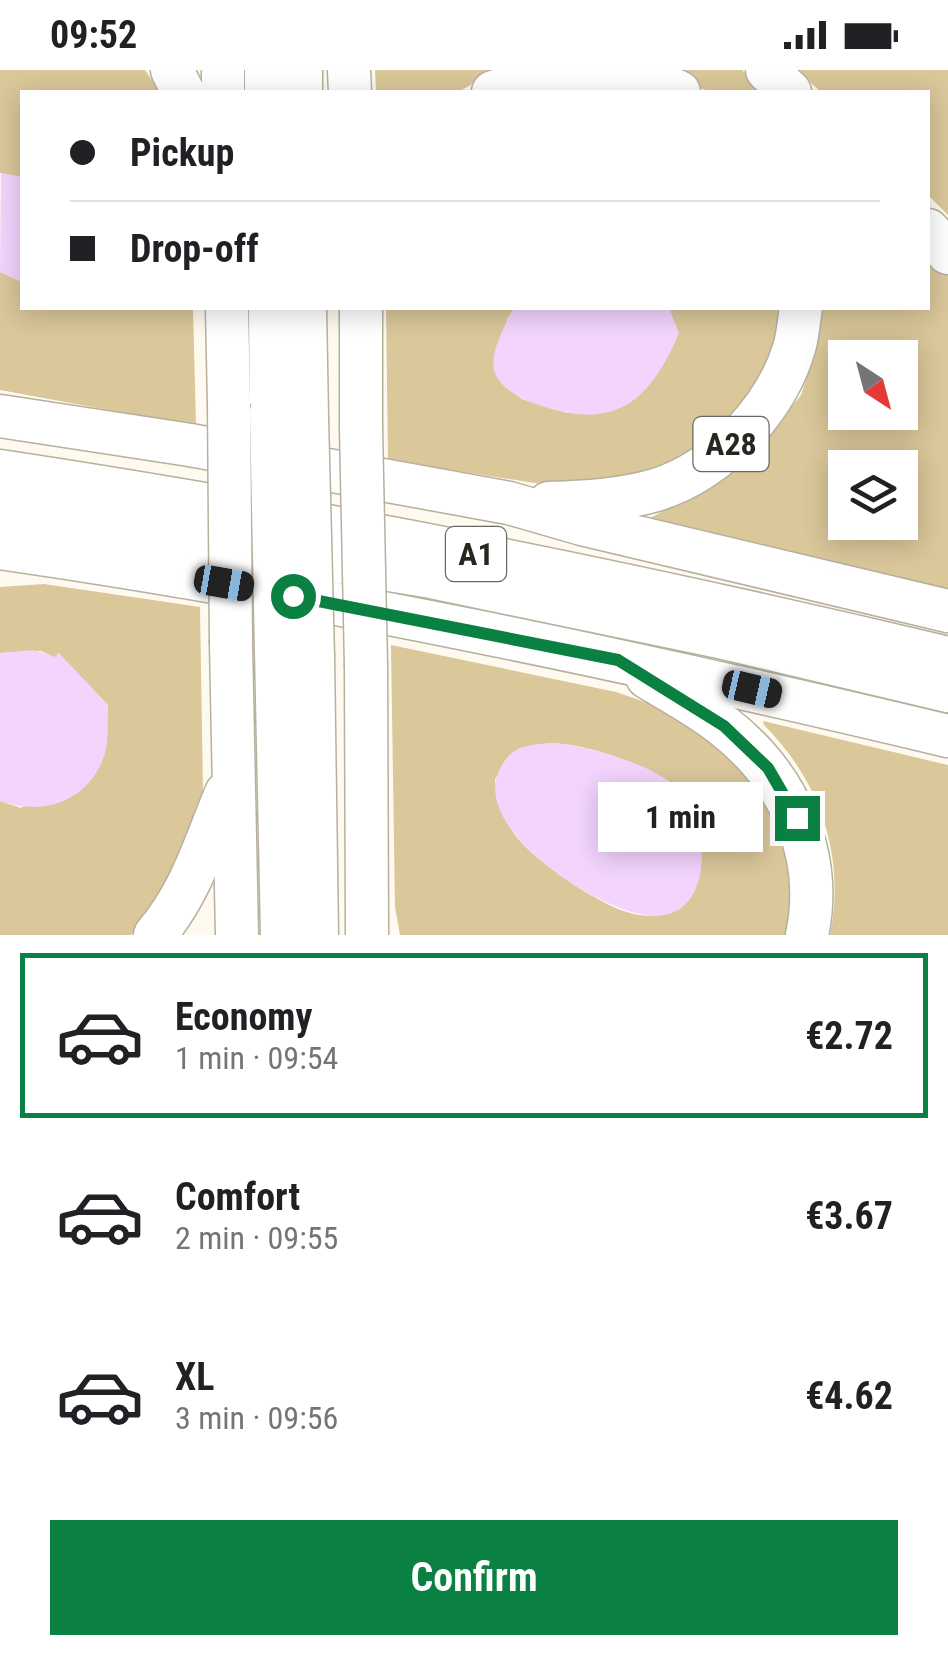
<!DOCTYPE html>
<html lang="en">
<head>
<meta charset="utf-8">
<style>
  body { margin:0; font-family:"Roboto Condensed",sans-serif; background:#f2f2f2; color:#202124; height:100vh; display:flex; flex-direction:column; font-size:38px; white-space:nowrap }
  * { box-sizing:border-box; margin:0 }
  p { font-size:32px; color:#757577 }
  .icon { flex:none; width:55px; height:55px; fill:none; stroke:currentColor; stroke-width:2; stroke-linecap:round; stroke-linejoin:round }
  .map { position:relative; height:865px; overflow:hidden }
  .details { display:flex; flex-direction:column; background:#fff; flex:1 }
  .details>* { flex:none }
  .banner { position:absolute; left:20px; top:20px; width:910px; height:220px; border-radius:0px; box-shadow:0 5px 25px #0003; display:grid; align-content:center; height:220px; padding:0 50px; background:#fff }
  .needle { width:65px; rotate:144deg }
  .buttons { position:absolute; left:828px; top:270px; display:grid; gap:20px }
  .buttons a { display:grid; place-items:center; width:90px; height:90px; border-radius:0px; background:#fff; box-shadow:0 5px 25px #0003; font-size:50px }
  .end { position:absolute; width:45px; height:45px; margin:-22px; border:12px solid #0b8043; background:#fff; box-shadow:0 0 0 5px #fff }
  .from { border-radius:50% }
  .bubble { position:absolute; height:70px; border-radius:0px; background:#fff; box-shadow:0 5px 25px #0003; font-size:32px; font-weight:700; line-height:70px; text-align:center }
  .car { position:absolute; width:30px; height:60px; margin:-30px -15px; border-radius:12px; box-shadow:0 0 8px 2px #0007; background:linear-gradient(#222 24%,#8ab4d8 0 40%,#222 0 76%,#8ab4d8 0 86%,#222 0) }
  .banner b { display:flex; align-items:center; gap:35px; height:95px; font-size:38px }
  .banner b+b { border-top:2px solid #e0e0e0 }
  .banner i { width:25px; height:25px; background:#202124 }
  ul { padding:18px 0 0; list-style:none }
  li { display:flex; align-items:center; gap:30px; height:165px; margin:0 20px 15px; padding:0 30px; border:5px solid transparent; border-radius:0px }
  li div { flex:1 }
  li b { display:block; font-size:38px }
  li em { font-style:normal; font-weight:700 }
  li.selected { border-color:#0b8043 }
  li>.icon { width:90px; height:90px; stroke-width:1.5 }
  .primary-button { display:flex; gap:20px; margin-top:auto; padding:20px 50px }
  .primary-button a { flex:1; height:115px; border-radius:0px; background:#0b8043; color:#fff; font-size:40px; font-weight:700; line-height:115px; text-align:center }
  .status { display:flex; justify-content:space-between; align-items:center; height:70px; padding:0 50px; background:#fff; direction:ltr }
  .status svg { height:28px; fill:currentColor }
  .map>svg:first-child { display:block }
  .green { fill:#dac79a; fill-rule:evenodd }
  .water { fill:#f2d4fd }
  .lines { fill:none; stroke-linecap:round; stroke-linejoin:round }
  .highway-casing { stroke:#b7b09f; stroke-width:45 }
  .highway { stroke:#fff; stroke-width:42 }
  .highway-bridge-casing { stroke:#b7b09f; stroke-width:45; stroke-linecap:butt }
  .highway-bridge { stroke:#fff; stroke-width:42 }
  .route { stroke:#0b8043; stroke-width:12 }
  .labels { text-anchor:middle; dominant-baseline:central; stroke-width:10; stroke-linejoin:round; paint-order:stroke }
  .shield { fill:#fff; stroke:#696763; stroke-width:2.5 }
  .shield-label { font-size:32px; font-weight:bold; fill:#292620 }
</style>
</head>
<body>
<div class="status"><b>09:52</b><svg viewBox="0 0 49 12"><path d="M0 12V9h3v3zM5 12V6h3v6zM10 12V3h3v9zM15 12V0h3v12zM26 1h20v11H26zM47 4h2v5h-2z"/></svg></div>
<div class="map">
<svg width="948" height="865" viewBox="0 0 948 865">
  <rect width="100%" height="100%" fill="#fefaef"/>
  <g class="green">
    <polygon points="0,0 145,0 160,22 22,22 22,107 0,103"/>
    <polygon points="375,0 509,0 481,9 458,22 376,22"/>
    <polygon points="658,0 742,0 765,22 710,22"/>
    <polygon points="797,0 948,0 948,145 928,125 928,22 821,22"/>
    <path d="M 928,182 L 948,201 L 948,519 L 648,449 L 719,412 L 752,385 L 801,325 L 809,300 L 822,238 L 928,238 ZM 845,288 L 900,288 L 900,342 L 845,342 ZM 845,398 L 900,398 L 900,452 L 845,452 Z"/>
    <polygon points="0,202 22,212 22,238 193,238 196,356 0,320"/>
    <polygon points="386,238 514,238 507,250 505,316 522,329 567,343 668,282 676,269 669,238 793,238 764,326 661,406 579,420 388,390"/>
    <polygon points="44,514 200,537 203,722 179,804 131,865 0,865 0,731 21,738 105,681 108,635 58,583 56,588 41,581 0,583 0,517"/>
    <path d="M 391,575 L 616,622 L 674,642 L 719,667 L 781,734 L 801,865 L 400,865 L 395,837 ZM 551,673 C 595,675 649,696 683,724 L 680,839 C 665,844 651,848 634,844 C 602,837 544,797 522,773 C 505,756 497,731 495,709 L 520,678 Z"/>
    <path d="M 763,651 L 948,695 L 948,865 L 830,865 C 846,786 820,711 764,655 Z"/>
  </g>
  <g class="water">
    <polygon points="1,103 22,107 22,212 0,202"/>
    <path d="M 514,238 L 669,238 L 679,263 C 649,334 613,362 536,334 C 522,329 501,319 495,303 C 488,284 506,253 514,238 Z"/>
    <path d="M 33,580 L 56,587 L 59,583 L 108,635 C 107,651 110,673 103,689 C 86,733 41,746 0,731 L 0,583 Z"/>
    <path d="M 551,673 C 586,675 660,695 683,724 C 710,759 714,846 654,846 C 603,845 468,759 500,699 C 504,690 511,681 521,678 C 529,674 541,674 551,673 Z"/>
  </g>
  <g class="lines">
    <defs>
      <g id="highway">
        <polyline points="172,0 183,22"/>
        <polyline points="223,0 223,22"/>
        <polyline points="266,0 266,22"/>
        <polyline points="301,0 301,22"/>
        <polyline points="349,0 350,22"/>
        <path d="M 574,0 C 612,1 644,7 679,22"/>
        <polyline points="767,0 790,22"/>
        <polyline points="493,22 562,0"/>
        <polyline points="928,160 948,183"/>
        <polyline points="227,238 229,334"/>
        <polyline points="270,238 271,342"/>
        <polyline points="305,238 307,348"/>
        <polyline points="361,238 361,358"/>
        <polyline points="0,346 190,375 509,433 582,454 948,541"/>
        <path d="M 0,401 C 319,449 634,513 948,588"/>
        <path d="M 549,433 C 585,432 621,430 656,420 C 719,400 777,339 795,275 C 798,263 799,250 801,238"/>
        <polyline points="0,437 426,506 724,568 948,621"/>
        <path d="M 0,478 C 319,524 634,591 948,666"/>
        <polyline points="231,574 237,865"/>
        <polyline points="276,581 282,865"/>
        <polyline points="313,587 317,865"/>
        <polyline points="366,596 367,865"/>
        <path d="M 647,607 C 673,623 702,638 726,658 C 789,708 824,785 807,865"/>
        <path d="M 155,865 C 192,821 204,775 226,723"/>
      </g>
    </defs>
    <use href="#highway" class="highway-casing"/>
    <use href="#highway" class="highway"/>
    <defs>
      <g id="highway-bridge">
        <polyline points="229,334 231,574"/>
        <polyline points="271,342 276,581"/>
        <polyline points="307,348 313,587"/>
        <polyline points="361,358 366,596"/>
      </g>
    </defs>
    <use href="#highway-bridge" class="highway-bridge-casing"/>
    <use href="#highway-bridge" class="highway-bridge"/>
  </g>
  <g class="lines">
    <polyline class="route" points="293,526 618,590 724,656 768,698 797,748"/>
  </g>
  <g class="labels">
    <g class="shield">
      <rect x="693.5" y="347" width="75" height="54" rx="8"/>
      <rect x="446" y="457" width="60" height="54" rx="8"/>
    </g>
    <g class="shield-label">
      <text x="731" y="374">A28</text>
      <text x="476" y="484">A1</text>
    </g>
  </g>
</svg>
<div class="buttons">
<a><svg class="needle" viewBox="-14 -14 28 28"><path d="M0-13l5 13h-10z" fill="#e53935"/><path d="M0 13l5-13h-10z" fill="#757577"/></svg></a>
<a><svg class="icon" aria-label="layers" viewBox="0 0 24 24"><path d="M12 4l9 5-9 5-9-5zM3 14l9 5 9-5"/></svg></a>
</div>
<i class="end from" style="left:293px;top:526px"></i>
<i class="end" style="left:797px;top:748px"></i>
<div class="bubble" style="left:598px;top:712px;width:165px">1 min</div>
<i class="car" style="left:224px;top:513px;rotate:100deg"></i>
<i class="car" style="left:752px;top:619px;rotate:103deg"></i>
<div class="banner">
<b><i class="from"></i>Pickup</b>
<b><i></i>Drop-off</b>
</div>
</div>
<section class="details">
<ul>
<li class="selected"><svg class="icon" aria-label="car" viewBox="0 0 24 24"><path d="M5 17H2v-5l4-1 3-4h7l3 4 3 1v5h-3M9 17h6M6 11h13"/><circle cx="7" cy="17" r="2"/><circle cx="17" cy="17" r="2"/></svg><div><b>Economy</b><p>1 min · 09:54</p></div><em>€2.72</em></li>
<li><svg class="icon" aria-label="car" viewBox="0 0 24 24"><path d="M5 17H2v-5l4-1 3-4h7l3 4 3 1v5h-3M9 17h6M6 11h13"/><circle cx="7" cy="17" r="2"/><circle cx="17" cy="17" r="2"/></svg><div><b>Comfort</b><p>2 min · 09:55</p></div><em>€3.67</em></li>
<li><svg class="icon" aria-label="car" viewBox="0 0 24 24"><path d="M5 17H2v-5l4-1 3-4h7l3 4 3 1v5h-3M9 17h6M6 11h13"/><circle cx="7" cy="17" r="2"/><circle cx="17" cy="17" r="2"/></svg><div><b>XL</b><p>3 min · 09:56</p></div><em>€4.62</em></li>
</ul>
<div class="primary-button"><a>Confirm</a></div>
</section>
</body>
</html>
